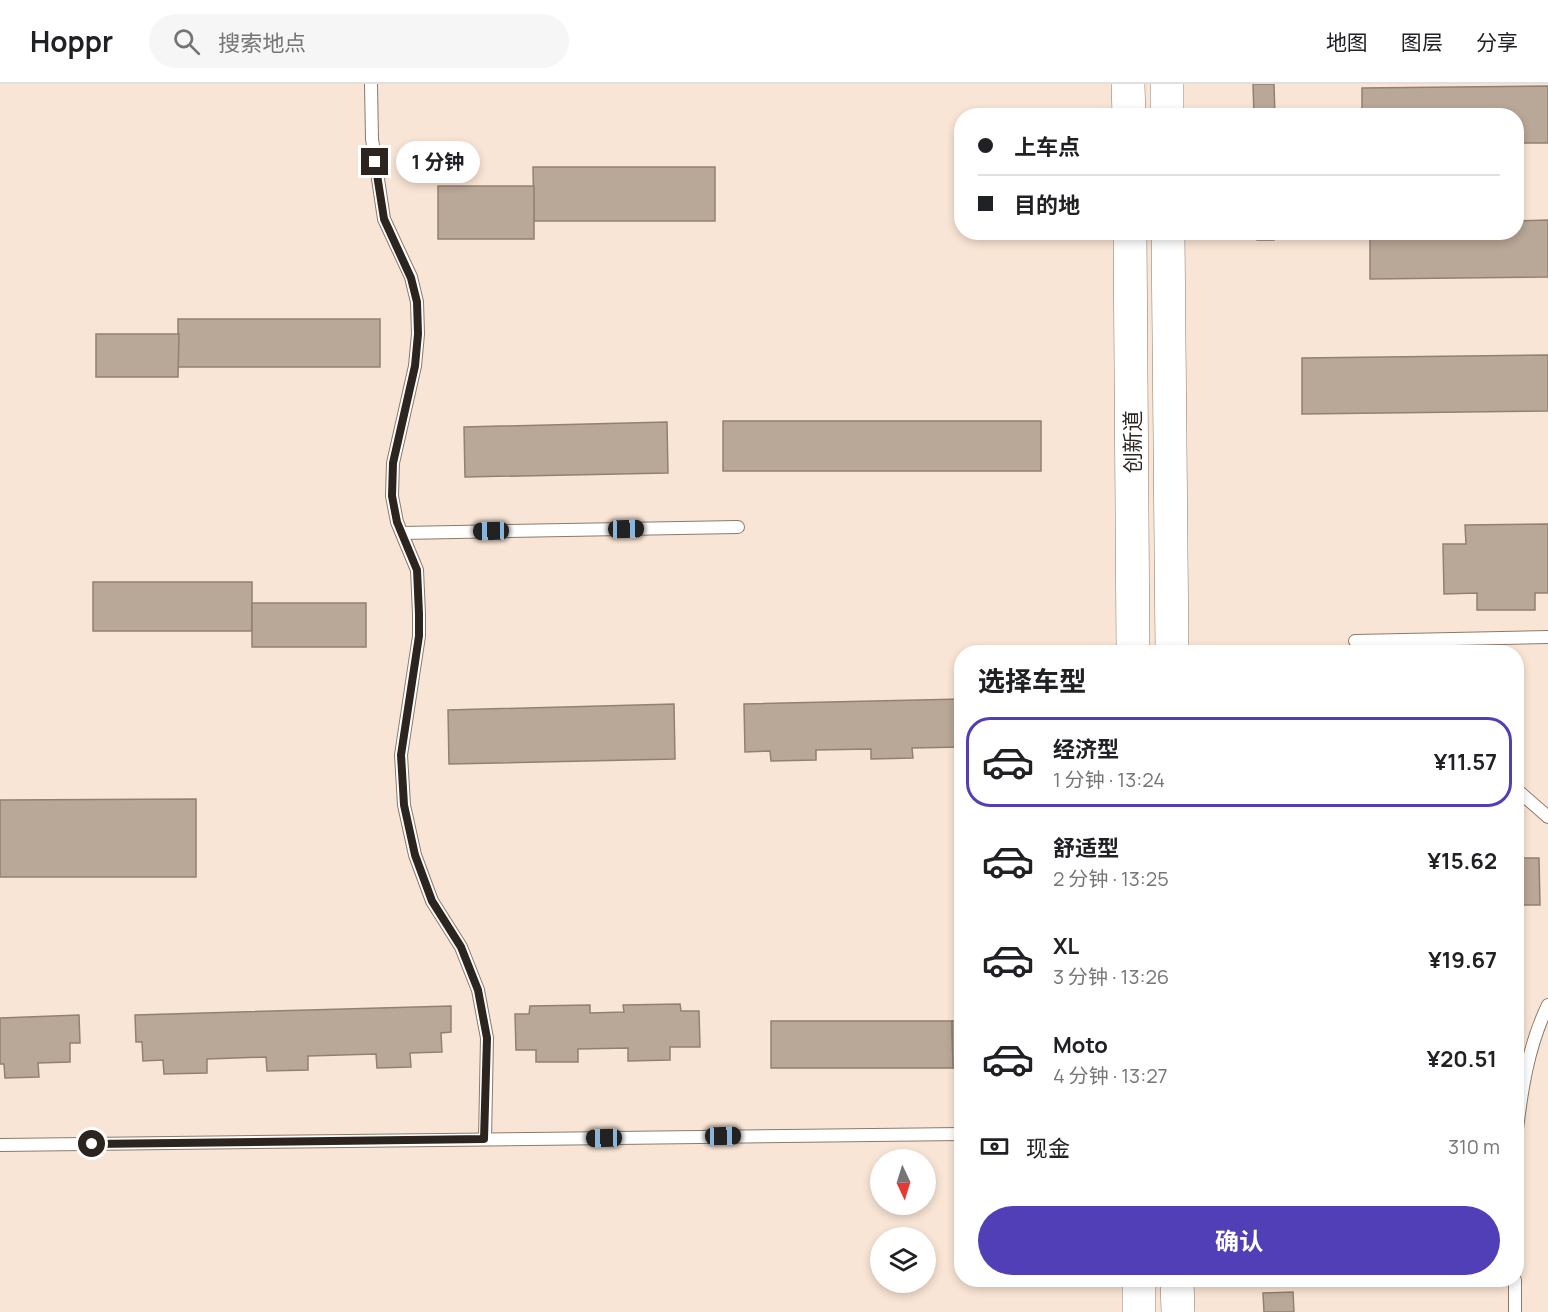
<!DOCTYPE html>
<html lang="zh">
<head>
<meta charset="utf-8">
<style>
  body { margin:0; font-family:Manrope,"Noto Sans SC",sans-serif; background:#f6f6f6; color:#202124; height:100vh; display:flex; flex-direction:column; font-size:22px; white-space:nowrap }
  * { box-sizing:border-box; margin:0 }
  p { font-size:20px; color:#757577 }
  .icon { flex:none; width:33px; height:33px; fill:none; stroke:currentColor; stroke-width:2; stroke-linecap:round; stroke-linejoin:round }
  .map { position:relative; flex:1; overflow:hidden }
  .side { position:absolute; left:954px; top:561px; width:570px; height:642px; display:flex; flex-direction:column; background:#fff; border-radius:24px; box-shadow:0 3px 9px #0003 }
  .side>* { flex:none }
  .top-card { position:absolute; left:954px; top:24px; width:570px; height:132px; border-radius:24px; box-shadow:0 3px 9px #0003; display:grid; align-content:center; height:132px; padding:0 24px; background:#fff }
  .needle { width:39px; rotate:176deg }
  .fabs { position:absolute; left:870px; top:1065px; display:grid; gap:12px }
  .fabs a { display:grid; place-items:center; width:66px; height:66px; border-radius:50%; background:#fff; box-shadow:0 3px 9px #0003; font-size:30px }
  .end { position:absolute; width:27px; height:27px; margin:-14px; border:8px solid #2c241e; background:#fff; box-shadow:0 0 0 3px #fff }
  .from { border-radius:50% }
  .bubble { position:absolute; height:42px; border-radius:21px; background:#fff; box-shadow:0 3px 9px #0003; font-size:20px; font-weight:700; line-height:42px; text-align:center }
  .car { position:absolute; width:18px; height:36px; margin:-18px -9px; border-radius:8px; box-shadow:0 0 4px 2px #0007; background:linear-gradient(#222 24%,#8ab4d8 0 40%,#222 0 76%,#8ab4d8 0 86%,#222 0) }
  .top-card b { display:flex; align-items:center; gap:21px; height:57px; font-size:22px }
  .top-card b+b { border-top:2px solid #e0e0e0 }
  .top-card i { width:15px; height:15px; background:#202124 }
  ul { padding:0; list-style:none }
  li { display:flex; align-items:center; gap:18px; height:90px; margin:0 12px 9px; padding:0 12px; border:3px solid transparent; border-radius:24px }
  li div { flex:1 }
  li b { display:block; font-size:22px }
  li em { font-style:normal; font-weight:700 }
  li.selected { border-color:#513fb7 }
  li>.icon { width:54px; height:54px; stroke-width:1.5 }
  h2 { padding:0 24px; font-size:27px; line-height:72px }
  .pay { display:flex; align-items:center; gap:15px; height:66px; padding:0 24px; font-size:22px }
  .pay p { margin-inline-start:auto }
  .button { display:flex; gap:12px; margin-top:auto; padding:12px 24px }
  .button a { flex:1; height:69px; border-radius:36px; background:#513fb7; color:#fff; font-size:24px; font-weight:700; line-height:69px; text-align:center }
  header { display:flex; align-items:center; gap:36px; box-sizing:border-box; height:84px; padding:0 30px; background:#fff; border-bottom:2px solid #e0e0e0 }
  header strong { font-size:28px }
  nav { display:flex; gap:33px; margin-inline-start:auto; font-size:21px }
  .search { width:420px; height:54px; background:#f6f6f6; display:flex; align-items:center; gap:15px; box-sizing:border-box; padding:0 21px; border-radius:33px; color:#757577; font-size:22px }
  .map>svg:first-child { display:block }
  .building { fill:#b9a797; stroke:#928071; stroke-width:1.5 }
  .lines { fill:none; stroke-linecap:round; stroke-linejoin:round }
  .lane-casing { stroke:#8b7a6b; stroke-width:14 }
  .secondary-casing { stroke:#8b7a6b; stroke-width:34 }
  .lane { stroke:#fff; stroke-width:12 }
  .secondary { stroke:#fff; stroke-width:33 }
  .route { stroke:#2c241e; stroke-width:8 }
  .labels { text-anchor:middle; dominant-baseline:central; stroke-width:4.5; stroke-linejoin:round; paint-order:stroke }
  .street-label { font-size:21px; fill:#2c241e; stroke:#fff }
</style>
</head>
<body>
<header>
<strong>Hoppr</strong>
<div class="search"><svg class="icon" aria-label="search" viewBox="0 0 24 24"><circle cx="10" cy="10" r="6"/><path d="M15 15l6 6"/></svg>搜索地点</div>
<nav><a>地图</a><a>图层</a><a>分享</a></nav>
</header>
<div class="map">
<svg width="1548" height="1228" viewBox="0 0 1548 1228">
  <rect width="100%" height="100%" fill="#f9e5d5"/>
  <g class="building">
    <polygon points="1253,0 1274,0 1275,32 1254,32"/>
    <polygon points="1548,2 1548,59 1516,59 1516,32 1362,32 1362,4"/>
    <polygon points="533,83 715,83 715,137 534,137"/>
    <rect x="438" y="102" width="96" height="53"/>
    <polygon points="1548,136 1548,193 1370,195 1370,148 1516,148 1516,137"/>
    <rect x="1257" y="148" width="17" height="8"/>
    <rect x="178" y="235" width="202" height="48"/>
    <polygon points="96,250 179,250 178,293 96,293"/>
    <polygon points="1548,271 1548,327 1302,330 1302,274"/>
    <rect x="723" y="337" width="318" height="50"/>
    <polygon points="667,338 668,389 465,393 464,343"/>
    <polygon points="1548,440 1548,509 1535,509 1535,526 1477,526 1477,509 1444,510 1443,460 1466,460 1465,441"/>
    <rect x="93" y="498" width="159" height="49"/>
    <rect x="252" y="519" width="114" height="44"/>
    <polygon points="962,615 962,663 912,664 913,674 871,675 871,665 816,666 816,676 771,677 770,667 745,668 744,620"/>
    <polygon points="674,620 675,675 449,680 448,626"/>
    <polygon points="196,715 196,793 0,793 0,716"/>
    <polygon points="1516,766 1520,766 1520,774 1539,774 1540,821 1516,821"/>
    <polygon points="680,920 681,927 699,927 700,963 670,963 670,976 628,977 628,964 578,965 578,978 536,978 536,966 516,966 515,930 529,930 530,922 590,921 590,929 624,928 623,921"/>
    <polygon points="451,922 451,948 441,949 442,968 410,969 411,983 377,984 376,970 308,972 308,986 267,987 266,973 207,975 207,989 164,990 163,976 143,977 142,958 136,958 135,931"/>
    <polygon points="79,931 80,959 70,959 70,978 38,979 39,993 5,994 4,980 0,980 0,934"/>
    <polygon points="771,937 952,937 953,984 771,984"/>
    <polygon points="952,937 962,937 962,984 953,984"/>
    <polygon points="1293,1208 1294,1228 1264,1228 1263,1209"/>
  </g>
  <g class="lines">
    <defs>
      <g id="lane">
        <polyline points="371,0 372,55 384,135 411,193 417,218 418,250 415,282 393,379 392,412 397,438 417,486 419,530 419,552 401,671 404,721 415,771 432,817 461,863 478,906 487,954 485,1055"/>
        <polyline points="402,449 738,443"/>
        <polyline points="1355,557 1548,553"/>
        <polyline points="1516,705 1548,733"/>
        <path d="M 1516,1054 C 1521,1008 1528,962 1548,921"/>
        <polyline points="0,1061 962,1050"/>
        <polyline points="1515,1196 1515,1228"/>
      </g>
      <g id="secondary">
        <polyline points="1128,0 1129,32"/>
        <polyline points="1167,0 1167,32"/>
        <polyline points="1130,148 1133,568"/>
        <polyline points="1168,148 1172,568"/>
        <polyline points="1139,1196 1139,1228"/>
        <polyline points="1177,1196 1178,1228"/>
      </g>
    </defs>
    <use href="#lane" class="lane-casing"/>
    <use href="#secondary" class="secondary-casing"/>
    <use href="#lane" class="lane"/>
    <use href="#secondary" class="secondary"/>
  </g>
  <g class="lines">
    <polyline class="route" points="92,1060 484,1055 487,954 478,906 461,863 432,817 415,771 404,721 401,671 419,552 419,530 417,486 397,438 392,412 393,379 415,282 418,250 417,218 411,194 384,135 375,78"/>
  </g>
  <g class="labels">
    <g class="street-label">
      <text transform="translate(1132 358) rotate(-90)">创新道</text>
    </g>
  </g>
</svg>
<div class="fabs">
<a><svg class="needle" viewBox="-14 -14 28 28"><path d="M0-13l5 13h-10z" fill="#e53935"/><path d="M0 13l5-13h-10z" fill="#757577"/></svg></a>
<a><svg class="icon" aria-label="layers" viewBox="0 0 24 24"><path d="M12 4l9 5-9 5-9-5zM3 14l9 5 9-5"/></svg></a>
</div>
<i class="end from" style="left:92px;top:1060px"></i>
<i class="end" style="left:375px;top:78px"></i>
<div class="bubble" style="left:396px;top:57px;width:84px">1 分钟</div>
<i class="car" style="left:626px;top:445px;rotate:89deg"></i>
<i class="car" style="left:491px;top:447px;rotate:269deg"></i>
<i class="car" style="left:723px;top:1052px;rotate:89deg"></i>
<i class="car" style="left:604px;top:1054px;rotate:269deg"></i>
<div class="top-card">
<b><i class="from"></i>上车点</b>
<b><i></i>目的地</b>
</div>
<section class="side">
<h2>选择车型</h2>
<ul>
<li class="selected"><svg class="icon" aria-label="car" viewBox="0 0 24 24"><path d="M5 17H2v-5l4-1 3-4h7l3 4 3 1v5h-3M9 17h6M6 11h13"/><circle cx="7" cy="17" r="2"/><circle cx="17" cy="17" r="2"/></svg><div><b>经济型</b><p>1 分钟 · 13:24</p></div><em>¥11.57</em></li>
<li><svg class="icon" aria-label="car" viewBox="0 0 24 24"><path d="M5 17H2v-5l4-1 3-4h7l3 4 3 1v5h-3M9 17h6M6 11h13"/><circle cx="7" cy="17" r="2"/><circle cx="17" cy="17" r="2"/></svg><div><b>舒适型</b><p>2 分钟 · 13:25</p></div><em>¥15.62</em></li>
<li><svg class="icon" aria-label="car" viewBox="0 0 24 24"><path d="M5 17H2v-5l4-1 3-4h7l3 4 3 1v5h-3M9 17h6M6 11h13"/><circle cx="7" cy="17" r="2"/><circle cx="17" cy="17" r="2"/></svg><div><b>XL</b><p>3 分钟 · 13:26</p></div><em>¥19.67</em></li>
<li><svg class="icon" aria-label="car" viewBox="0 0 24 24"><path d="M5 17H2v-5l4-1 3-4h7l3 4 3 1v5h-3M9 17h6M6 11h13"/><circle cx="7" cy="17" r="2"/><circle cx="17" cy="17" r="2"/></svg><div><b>Moto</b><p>4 分钟 · 13:27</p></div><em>¥20.51</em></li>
</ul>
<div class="pay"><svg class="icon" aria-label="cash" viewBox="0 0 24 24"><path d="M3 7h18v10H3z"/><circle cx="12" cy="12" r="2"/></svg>现金<p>310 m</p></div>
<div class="button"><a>确认</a></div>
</section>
</div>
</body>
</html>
